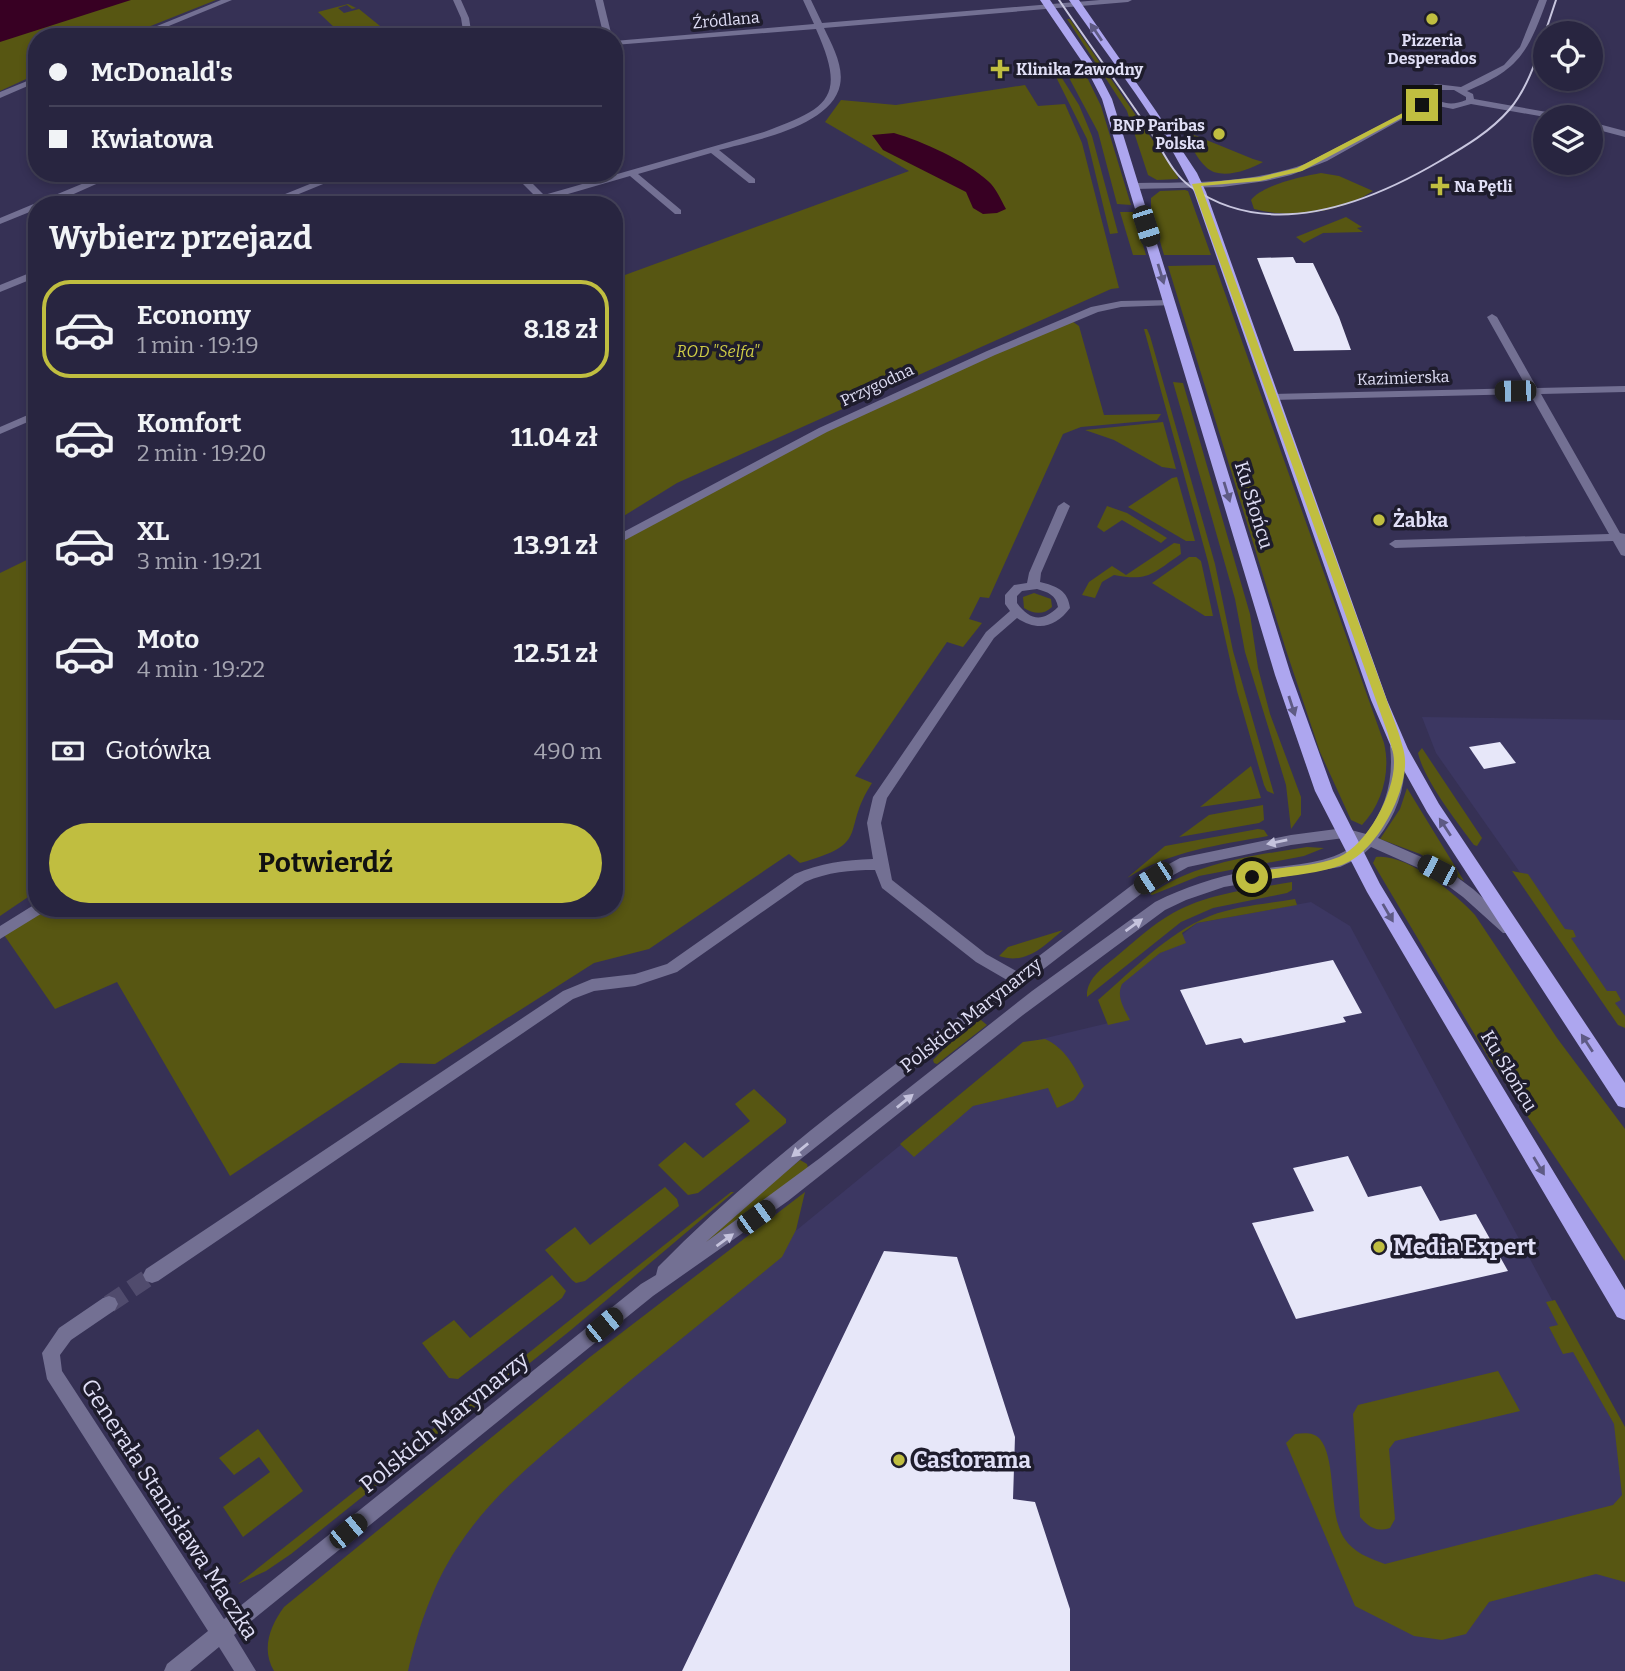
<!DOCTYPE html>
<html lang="pl">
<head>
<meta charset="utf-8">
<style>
  body { margin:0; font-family:Bitter,serif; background:#302d47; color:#f1f3f6; height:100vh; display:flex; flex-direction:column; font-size:26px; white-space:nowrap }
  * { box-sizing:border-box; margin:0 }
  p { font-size:23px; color:#a5a5b1 }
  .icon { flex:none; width:38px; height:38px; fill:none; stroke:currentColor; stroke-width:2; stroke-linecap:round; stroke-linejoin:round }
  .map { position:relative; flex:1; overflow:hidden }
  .panel { position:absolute; left:28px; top:196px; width:595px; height:721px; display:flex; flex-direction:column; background:#282540; border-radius:28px; box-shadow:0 4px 10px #0003,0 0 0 2px #444259 }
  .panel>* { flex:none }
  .guide { position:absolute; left:28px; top:28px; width:595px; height:154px; border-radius:28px; box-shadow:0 4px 10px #0003,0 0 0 2px #444259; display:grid; align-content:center; height:154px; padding:0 21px; background:#282540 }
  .tools { position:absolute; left:1533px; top:21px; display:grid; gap:14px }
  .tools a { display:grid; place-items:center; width:70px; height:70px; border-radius:50%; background:#282540; box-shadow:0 4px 10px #0003,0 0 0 2px #444259; font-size:35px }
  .end { position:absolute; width:32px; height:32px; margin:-16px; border:9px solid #c0be40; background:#111; box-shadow:0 0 0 4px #111 }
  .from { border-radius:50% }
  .car { position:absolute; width:21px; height:42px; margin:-21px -10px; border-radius:9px; box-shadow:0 0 5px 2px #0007; background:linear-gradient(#222 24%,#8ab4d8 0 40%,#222 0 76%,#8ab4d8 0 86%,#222 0) }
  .guide b { display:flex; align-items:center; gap:24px; height:66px; font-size:26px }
  .guide b+b { border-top:2px solid #444259 }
  .guide i { width:18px; height:18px; background:#f1f3f6 }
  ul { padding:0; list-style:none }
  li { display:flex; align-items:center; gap:21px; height:98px; margin:0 14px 10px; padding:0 7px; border:4px solid transparent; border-radius:28px }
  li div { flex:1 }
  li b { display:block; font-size:26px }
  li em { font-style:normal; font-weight:700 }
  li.active { border-color:#c0be40 }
  li>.icon { width:63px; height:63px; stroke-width:1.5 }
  h2 { padding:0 21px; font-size:32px; line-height:84px }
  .pay { display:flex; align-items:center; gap:18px; height:77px; padding:0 21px; font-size:26px }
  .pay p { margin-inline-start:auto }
  .button { display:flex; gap:14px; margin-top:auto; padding:14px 21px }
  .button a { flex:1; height:80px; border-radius:42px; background:#c0be40; color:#111; font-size:28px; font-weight:700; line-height:80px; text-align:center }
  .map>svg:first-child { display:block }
  .built { fill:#3c3762 }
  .green { fill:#575612 }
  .water { fill:#380023 }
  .building { fill:#e7e7f9 }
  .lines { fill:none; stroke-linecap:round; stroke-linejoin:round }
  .street-tunnel { stroke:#504b6d; stroke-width:18; stroke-dasharray:18 9; stroke-linecap:butt }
  .street { fill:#737093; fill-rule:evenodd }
  .primary { fill:#ada6ef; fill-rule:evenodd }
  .tram { stroke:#c8c6df; stroke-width:2 }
  .oneway { fill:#5e5a84 }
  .oneway2 { fill:#c5c3dd }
  .route { fill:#c0be40 }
  .poi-dot { fill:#c0be40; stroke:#1e1c2c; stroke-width:2.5 }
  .labels { text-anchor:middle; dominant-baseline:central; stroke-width:7; stroke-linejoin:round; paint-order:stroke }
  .far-street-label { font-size:16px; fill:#e0dff6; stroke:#1e1c2c }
  .far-poi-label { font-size:16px; font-weight:bold; fill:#e0dff6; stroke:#1e1c2c; text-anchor:start }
  .far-park-label { font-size:16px; font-style:italic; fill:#cfcc46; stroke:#1e1c2c }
  .street-label { font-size:19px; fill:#e0dff6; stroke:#1e1c2c }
  .poi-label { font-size:19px; font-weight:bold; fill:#e0dff6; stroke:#1e1c2c; text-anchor:start }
  .near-poi-label { font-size:23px; font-weight:bold; fill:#e0dff6; stroke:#1e1c2c; text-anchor:start }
  .near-street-label { font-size:23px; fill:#e0dff6; stroke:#1e1c2c }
</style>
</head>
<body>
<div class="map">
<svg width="1625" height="1671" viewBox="0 0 1625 1671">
  <rect width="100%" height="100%" fill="#363155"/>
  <g class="built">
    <polygon points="1422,717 1625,720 1625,1022 1436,753"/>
    <polygon points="1311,902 1350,926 1625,1435 1625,1671 389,1671 423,1536 1025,1043 1117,1021 1107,995 1197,923"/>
  </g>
  <g class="green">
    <polygon points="0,0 216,0 123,37 37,37 37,74 0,91"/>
    <path d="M 348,4 L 356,8 L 352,9 L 347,5 L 338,8 L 344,13 L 359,9 L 385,30 C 370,33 353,39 340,28 L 336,29 L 318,12 Z"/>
    <polygon points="1070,19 1178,177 1178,179 1157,180 1148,175 1127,111 1067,19"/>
    <polygon points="1085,73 1101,106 1131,205 1117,204 1098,132 1067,74"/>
    <polygon points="1055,75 1060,75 1079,105 1092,136 1118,233 1110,234 1087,139"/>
    <polygon points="1025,85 1038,106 1065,104 1082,143 1119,288 1111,289 677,483 614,522 614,279 909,171 825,122 841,100 896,105"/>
    <path d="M 1182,130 L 1253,159 L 1263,162 C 1249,170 1220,181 1206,167 C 1196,158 1189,141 1182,130 Z"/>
    <path d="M 1321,173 L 1339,176 L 1373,191 C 1340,213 1292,219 1254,209 L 1251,200 C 1262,185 1303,176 1321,173 Z"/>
    <polygon points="1185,190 1188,191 1211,255 1164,255 1151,211 1151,198 1160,191"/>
    <polygon points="1120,212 1133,212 1146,255 1133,255"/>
    <polygon points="1346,217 1362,227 1357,228 1363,232 1323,233 1304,243 1296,237"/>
    <path d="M 1215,265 L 1384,743 C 1391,772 1382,804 1362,825 L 1351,820 L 1320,752 L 1286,650 L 1168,266 Z"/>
    <path d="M 1069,319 L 1079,326 L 1104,415 L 1161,414 L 1157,420 L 1081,427 L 1063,434 L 989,598 L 980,597 L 969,619 L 982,623 L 963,647 L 947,642 L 855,776 L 872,783 C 840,832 873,843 800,863 L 789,854 L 649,949 L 594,963 L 435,1064 L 400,1063 L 230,1176 L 117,982 L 55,1009 L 2,932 L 39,908 L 614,908 L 614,543 L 823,430 Z"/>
    <polygon points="1144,329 1147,329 1150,336 1215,564 1233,651 1274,794 1267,791 1264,785 1237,691 1208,562"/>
    <polygon points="1173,382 1183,383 1250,614 1258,668 1270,714 1301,797 1301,815 1291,829 1286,785 1245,652 1235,599"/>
    <polygon points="1163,422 1176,469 1162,467 1114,440 1085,430"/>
    <polygon points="1177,477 1195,541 1186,541 1128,507 1172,478"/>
    <polygon points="1107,506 1127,513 1167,538 1161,543 1122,520 1104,532 1097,527"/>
    <path d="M 1174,543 L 1180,544 L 1181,554 C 1153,573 1149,582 1114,575 L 1102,582 L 1095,598 L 1082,595 L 1089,582 L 1112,566 L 1126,575 Z"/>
    <polygon points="37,555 37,891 0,916 0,573"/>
    <polygon points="1189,557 1196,557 1201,561 1213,616 1205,616 1152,583"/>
    <path d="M 1034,593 L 1051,599 L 1052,607 C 1044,615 1033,614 1024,608 L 1023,597 Z"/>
    <path d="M 1422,748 L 1482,838 L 1477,846 L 1474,845 C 1457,822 1424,780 1418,753 Z"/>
    <polygon points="1251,766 1261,798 1200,807"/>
    <polygon points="1407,788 1464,881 1420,854 1380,839 1400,809"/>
    <polygon points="1263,805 1264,820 1259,823 1179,837 1209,815"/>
    <path d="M 1258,829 L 1264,830 L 1268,836 C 1218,845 1171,851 1127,878 L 1165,846 Z"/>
    <path d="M 1307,847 L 1324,848 L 1304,856 L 1199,876 L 1152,895 L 1150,894 C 1198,862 1251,856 1307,847 Z"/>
    <path d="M 1376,857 C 1407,853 1456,894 1475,915 L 1557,1038 L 1625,1129 L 1625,1261 L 1491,1062 L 1373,863 Z"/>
    <polygon points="1512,871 1528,874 1565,929 1573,930 1576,937 1571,938 1607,991 1616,991 1621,1000 1615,1003 1625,1016 1625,1028 1618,1025"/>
    <path d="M 1292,882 L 1292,890 L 1287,893 L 1213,908 L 1181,922 L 1087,997 C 1086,978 1104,967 1117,956 C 1135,941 1153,924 1173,913 C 1209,893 1252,889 1292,882 Z"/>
    <path d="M 1295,899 L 1297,905 L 1197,923 L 1182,933 L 1186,943 L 1160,953 L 1122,984 C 1116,997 1124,1008 1130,1020 L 1108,1025 L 1098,1000 C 1132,971 1167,933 1210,916 C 1236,906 1267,904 1295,899 Z"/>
    <path d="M 1063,930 C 1043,947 1026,965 999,956 L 1008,947 Z"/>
    <polygon points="976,1016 987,1025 937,1064 934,1063 933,1060"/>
    <path d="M 1045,1039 C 1065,1048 1075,1067 1084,1086 L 1074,1100 L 1057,1108 L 1048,1088 L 973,1106 L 914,1157 L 900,1144 L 1023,1042 Z"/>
    <polygon points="754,1089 786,1119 786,1123 698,1193 688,1195 658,1165 685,1142 703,1158 750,1121 735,1104"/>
    <polygon points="800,1160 807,1164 808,1168 705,1243 707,1237"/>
    <polygon points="665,1187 677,1199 679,1206 585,1281 576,1283 572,1280 545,1250 575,1227 590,1245"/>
    <polygon points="731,1192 734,1192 571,1330 291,1554 266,1571 238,1584"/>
    <path d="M 805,1192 L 796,1230 L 782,1257 C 715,1312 646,1366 580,1423 C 535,1461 490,1497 457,1548 C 433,1584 418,1629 408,1671 L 274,1671 C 261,1649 270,1626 284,1607 L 590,1357 Z"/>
    <polygon points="552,1275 566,1291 562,1298 458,1379 449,1378 422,1343 454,1320 470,1338"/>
    <path d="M 1555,1300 L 1625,1427 L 1625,1582 L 1596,1574 L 1489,1602 L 1466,1634 L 1442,1640 L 1414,1636 L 1355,1606 L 1286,1443 L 1295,1434 C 1304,1433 1314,1432 1320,1439 C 1337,1460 1328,1513 1344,1538 C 1354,1553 1369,1558 1385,1564 L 1613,1505 L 1622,1495 L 1614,1424 L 1573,1352 L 1563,1354 L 1549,1327 L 1558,1325 L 1546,1302 Z"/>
    <path d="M 1498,1371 L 1520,1411 L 1395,1441 L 1389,1449 L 1395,1519 L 1390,1528 C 1376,1532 1370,1528 1360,1517 L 1353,1414 L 1358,1405 Z"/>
    <polygon points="258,1429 303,1491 243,1537 223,1507 270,1472 259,1457 234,1475 219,1458"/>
  </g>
  <g class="water">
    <polygon points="0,0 131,0 0,42"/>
    <path d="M 894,133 C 922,141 966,161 988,181 C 996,188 1001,200 1006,209 L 997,213 L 983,214 L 973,208 L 966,192 L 883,150 L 872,135 Z"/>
  </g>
  <g class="building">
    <polygon points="1293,257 1296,263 1313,263 1339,317 1351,350 1294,351 1257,258"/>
    <polygon points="1500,742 1516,763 1484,769 1469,747"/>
    <polygon points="1333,960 1362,1013 1343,1017 1346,1022 1244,1043 1241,1038 1206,1045 1180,990"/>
    <polygon points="1348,1156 1368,1197 1421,1186 1440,1221 1476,1214 1508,1271 1296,1319 1252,1223 1314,1211 1293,1168"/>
    <polygon points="884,1251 957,1257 1015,1437 1013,1499 1035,1502 1070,1609 1070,1671 682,1671"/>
  </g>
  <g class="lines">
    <polyline class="street-tunnel" points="109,1304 152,1275"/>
    <g class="street">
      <polygon points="221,0 232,0 142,37 130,37"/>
      <polygon points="453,0 461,0 469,18 472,37 464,37 461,18"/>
      <polygon points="595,0 603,0 612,37 604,37"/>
      <path d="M 803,0 L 811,0 L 822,23 L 1100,0 L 1132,0 L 1128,2 L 824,28 C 832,45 844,66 840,85 C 832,126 753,141 719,150 L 755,179 L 755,183 L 749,183 L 711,153 L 638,174 L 681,210 L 681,214 L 675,214 L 630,176 L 530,205 L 514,205 L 536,197 L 512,173 L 522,173 L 544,195 L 764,132 C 829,108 847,98 816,29 L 614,45 L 614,41 L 814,24 Z"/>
      <path d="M 1539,0 L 1547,0 C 1528,52 1520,69 1467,91 L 1473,94 L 1474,99 L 1558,114 L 1562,117 L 1545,117 L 1471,104 L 1453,109 L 1433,105 L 1404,118 L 1327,161 L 1291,175 L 1266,181 L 1222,187 L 1134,189 L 1129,186 L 1134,183 C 1192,182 1249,184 1305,164 L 1427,101 L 1421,94 L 1424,88 L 1436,84 L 1461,87 L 1504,65 L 1520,47 ZM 1437,90 L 1454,90 L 1466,97 L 1466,100 C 1452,106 1440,104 1429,94 Z"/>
      <polygon points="37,77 37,82 0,98 0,92"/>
      <polygon points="1591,122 1625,131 1625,137 1591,128"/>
      <polygon points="108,173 121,173 49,205 37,205 37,209 0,224 0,218"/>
      <polygon points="337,173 350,173 272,205 258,205"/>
      <polygon points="37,270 37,277 0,292 0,285"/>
      <polygon points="1170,300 1174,301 1174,305 1121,307 1098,312 995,355 827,432 614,546 614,537 819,428 987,351 1091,307 1121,301"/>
      <polygon points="1492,314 1497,317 1537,388 1625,386 1625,392 1541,394 1620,533 1625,534 1625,556 1621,555 1613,541 1395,548 1389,544 1395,540 1609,534 1530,394 1272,400 1267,397 1272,394 1527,388 1487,317"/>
      <polygon points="37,411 37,418 0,434 0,427"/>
      <path d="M 1064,502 L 1070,506 L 1041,573 L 1040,582 C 1056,586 1068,590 1070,608 C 1056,627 1038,632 1017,618 L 994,638 L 887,798 L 881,823 L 892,880 L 986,954 L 1018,972 L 1136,882 L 1180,858 L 1291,835 L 1344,828 L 1366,834 C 1386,808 1394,779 1390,746 L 1397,741 L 1404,746 C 1408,780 1399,812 1378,838 L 1442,866 L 1473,889 L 1513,925 L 1515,929 L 1513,933 L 1503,933 L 1463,897 L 1432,874 L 1371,847 L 1359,858 L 1340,867 L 1224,887 L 1186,900 L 1165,910 L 1023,1015 L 788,1201 L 653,1296 L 234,1635 L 256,1671 L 234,1671 L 219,1647 L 190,1671 L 164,1671 L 167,1664 L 208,1631 L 47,1379 L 42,1353 L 59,1328 L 103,1298 L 109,1296 L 115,1298 L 118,1304 L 115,1310 L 71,1340 L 60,1355 L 62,1371 L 224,1619 L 641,1284 L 656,1275 L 658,1267 C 763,1160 887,1071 1007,980 L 976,962 L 882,888 L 875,870 C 850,870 828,872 805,882 L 677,972 L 635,986 L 594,991 L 573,999 L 158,1281 L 152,1283 L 146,1281 L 143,1275 L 146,1269 L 563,991 L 592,979 L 635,974 L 667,964 L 795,874 C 820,863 845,860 873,859 L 867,823 L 873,797 L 986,632 L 1010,611 L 1005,604 L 1005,595 L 1014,585 L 1027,583 L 1029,573 L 1058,506 ZM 1037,589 C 1048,592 1056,595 1058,607 C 1043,622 1030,621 1017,603 L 1017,596 L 1022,591 ZM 1344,838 L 1358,842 C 1330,867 1284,864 1248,871 C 1215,877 1185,887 1155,902 L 1032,991 L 820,1158 L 706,1242 L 802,1158 L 932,1055 L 1146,890 L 1188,867 L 1291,845 Z"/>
      <polygon points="37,903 37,908 46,908 44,912 0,939 0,926"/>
    </g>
    <g class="primary">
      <polygon points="1040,0 1050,0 1095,66 1112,99 1291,675 1333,791 1380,884 1625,1290 1625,1320 1617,1317 1367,892 1315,791 1275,675 1102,99 1085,66"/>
      <path d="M 1069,0 L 1079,0 L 1156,111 L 1197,173 L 1206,192 L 1387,700 L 1408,749 L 1439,804 L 1625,1083 L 1625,1108 L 1618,1106 L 1427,812 L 1392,749 L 1371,700 L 1194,192 C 1162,124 1112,62 1069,0 Z"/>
    </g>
    <g class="tram">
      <path d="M 1059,0 C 1089,44 1120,87 1150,131 C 1162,149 1172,174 1191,187 C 1269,242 1367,204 1440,161 C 1464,147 1490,132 1509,110 C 1527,89 1536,61 1545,34"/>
      <polyline points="1545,33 1556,0"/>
    </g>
  </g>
  <defs><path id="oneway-solid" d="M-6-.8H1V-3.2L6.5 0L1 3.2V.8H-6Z" transform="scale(1.75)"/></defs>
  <g class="oneway">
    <use href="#oneway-solid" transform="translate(1096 32) rotate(-124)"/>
    <use href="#oneway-solid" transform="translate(1161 274) rotate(73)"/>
    <use href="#oneway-solid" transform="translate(1227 492) rotate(73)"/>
    <use href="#oneway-solid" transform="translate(1292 706) rotate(72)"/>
    <use href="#oneway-solid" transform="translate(1445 827) rotate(-123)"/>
    <use href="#oneway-solid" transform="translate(1388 913) rotate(60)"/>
    <use href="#oneway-solid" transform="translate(1587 1043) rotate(-123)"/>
    <use href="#oneway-solid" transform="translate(1539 1166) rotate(59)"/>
  </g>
  <g class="oneway2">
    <use href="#oneway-solid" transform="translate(1277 842) rotate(168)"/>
    <use href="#oneway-solid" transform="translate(1134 925) rotate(-36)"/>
    <use href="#oneway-solid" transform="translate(905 1101) rotate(-39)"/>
    <use href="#oneway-solid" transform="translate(800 1150) rotate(141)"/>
    <use href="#oneway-solid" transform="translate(725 1240) rotate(-36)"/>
  </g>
  <path class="route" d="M 1420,104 L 1426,105 L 1302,171 L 1260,181 L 1201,186 L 1399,734 C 1401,742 1405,752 1405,760 C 1407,794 1375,854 1342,865 C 1314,875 1281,876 1252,882 L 1246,877 L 1248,874 C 1277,866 1312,868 1339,857 C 1368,844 1395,792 1394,761 C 1394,752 1390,743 1388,734 L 1192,184 L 1260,177 L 1297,168 Z"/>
  <g class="poi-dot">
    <circle cx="1432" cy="19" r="7"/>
    <path d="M996.5 58.5h7v7h7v7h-7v7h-7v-7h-7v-7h7z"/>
    <circle cx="1219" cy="134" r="7"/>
    <path d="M1436.5 175.5h7v7h7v7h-7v7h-7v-7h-7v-7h7z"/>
    <circle cx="1379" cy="520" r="7"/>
    <circle cx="1379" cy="1247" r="7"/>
    <circle cx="899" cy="1460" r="7"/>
  </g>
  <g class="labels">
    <g class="far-street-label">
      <text transform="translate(726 20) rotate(-5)">Źródlana</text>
      <text transform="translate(1403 378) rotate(-2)">Kazimierska</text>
      <text transform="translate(877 385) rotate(-25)">Przygodna</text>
    </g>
    <g class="far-poi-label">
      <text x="1432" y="40" text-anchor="middle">Pizzeria<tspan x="1432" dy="18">Desperados</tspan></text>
      <text x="1016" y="69">Klinika Zawodny</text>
      <text x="1205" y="125" text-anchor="end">BNP Paribas<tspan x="1205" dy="18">Polska</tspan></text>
      <text x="1454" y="186">Na Pętli</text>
    </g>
    <g class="far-park-label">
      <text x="718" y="351">ROD "Selfa"</text>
    </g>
    <g class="street-label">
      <text transform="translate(1254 505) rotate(73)">Ku Słońcu</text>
      <text transform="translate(971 1015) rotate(-38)">Polskich Marynarzy</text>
      <text transform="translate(1509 1071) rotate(59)">Ku Słońcu</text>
    </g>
    <g class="poi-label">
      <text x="1393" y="520">Żabka</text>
    </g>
    <g class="near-poi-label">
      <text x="1393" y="1247">Media Expert</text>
      <text x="913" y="1460">Castorama</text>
    </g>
    <g class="near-street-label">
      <text transform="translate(444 1422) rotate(-39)">Polskich Marynarzy</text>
      <text transform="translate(170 1509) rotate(57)">Generała Stanisława Maczka</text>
    </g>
  </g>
</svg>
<div class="tools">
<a><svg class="icon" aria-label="locate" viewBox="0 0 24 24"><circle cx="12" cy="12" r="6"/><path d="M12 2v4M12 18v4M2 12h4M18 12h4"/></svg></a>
<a><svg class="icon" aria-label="layers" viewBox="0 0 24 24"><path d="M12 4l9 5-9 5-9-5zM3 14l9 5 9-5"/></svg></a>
</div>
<i class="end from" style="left:1252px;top:877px"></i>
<i class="end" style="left:1422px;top:105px"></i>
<i class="car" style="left:1146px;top:226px;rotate:162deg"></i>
<i class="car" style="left:1515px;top:391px;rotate:269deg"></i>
<i class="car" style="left:1437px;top:870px;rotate:297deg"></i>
<i class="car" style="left:1153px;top:878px;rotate:237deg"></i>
<i class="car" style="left:756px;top:1217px;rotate:54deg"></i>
<i class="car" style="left:604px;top:1325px;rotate:51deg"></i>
<i class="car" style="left:348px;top:1531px;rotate:51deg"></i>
<div class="guide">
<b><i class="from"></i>McDonald's</b>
<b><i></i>Kwiatowa</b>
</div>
<section class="panel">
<h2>Wybierz przejazd</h2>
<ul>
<li class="active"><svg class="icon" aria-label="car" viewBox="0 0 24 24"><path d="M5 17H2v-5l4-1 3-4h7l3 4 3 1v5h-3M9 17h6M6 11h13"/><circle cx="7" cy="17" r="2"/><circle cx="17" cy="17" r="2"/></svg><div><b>Economy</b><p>1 min · 19:19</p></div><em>8.18 zł</em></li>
<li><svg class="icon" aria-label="car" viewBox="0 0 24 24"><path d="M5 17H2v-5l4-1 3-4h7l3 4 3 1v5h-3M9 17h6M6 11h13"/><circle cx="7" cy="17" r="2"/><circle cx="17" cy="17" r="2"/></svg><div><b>Komfort</b><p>2 min · 19:20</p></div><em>11.04 zł</em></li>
<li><svg class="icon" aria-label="car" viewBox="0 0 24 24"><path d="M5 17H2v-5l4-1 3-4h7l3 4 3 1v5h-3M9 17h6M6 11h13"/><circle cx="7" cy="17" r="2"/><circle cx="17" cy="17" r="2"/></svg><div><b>XL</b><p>3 min · 19:21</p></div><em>13.91 zł</em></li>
<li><svg class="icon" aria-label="car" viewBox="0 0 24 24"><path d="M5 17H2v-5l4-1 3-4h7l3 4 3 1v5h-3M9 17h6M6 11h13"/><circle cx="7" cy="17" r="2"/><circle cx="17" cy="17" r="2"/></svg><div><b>Moto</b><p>4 min · 19:22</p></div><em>12.51 zł</em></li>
</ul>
<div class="pay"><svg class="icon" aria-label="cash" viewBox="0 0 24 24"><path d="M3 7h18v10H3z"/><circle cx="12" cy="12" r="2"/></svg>Gotówka<p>490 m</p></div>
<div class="button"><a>Potwierdź</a></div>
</section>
</div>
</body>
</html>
